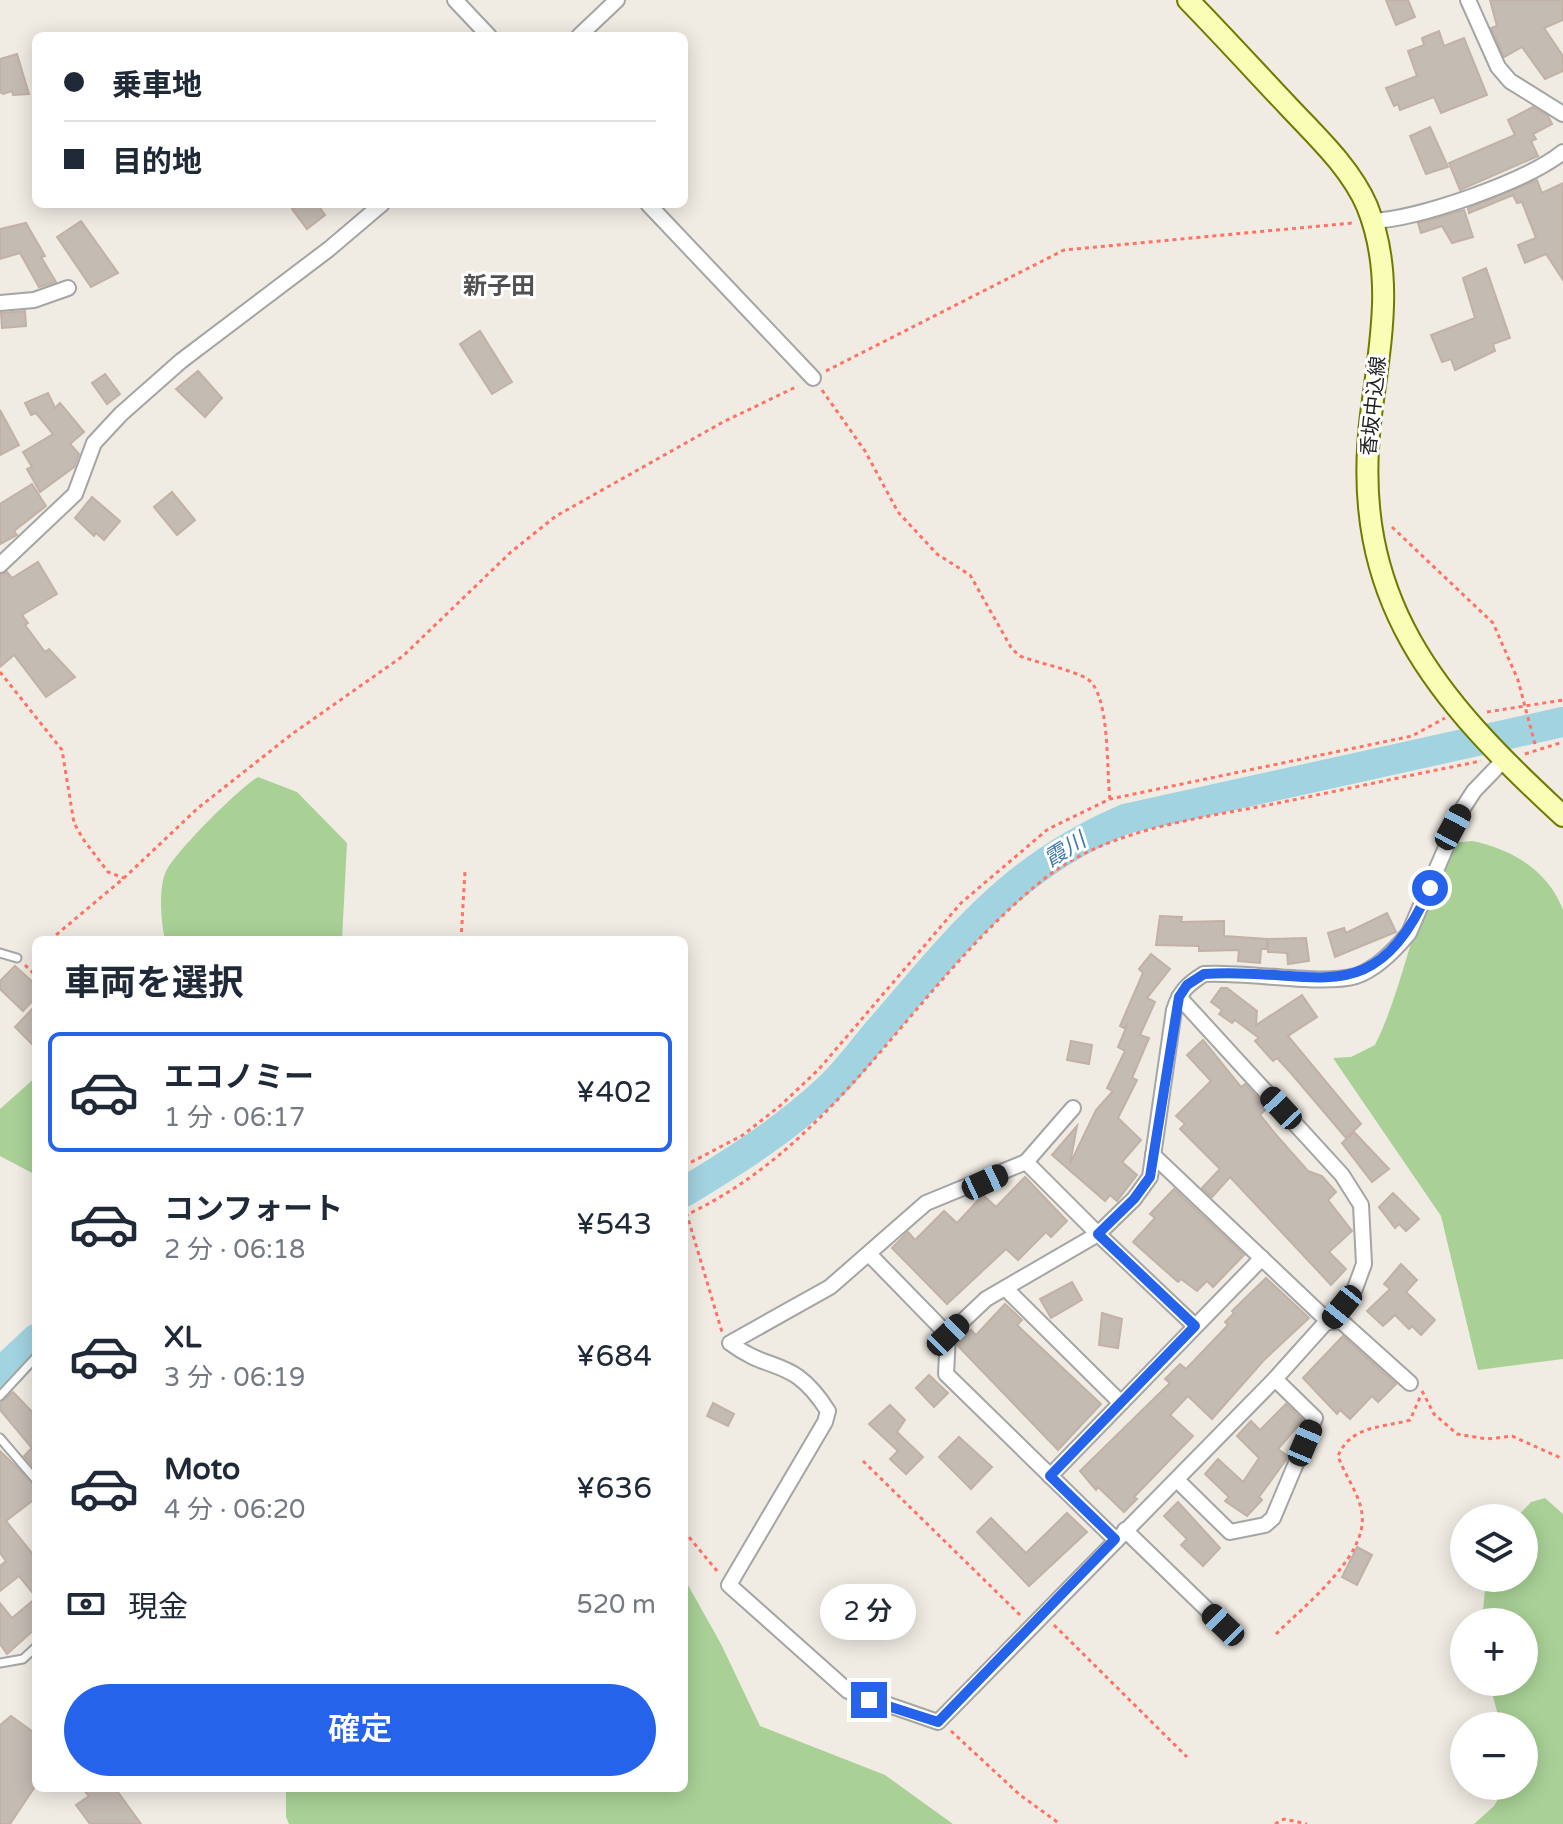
<!DOCTYPE html>
<html lang="ja">
<head>
<meta charset="utf-8">
<style>
  body { margin:0; font-family:"Varela Round","Noto Sans JP",sans-serif; background:#f2f2f3; color:#1f2937; height:100vh; display:flex; flex-direction:column; font-size:30px; white-space:nowrap }
  * { box-sizing:border-box; margin:0 }
  p { font-size:26px; color:#747a83 }
  .icon { flex:none; width:44px; height:44px; fill:none; stroke:currentColor; stroke-width:2; stroke-linecap:round; stroke-linejoin:round }
  .map { position:relative; flex:1; overflow:hidden }
  .sheet { position:absolute; left:32px; top:936px; width:656px; height:856px; display:flex; flex-direction:column; background:#fff; border-radius:12px; box-shadow:0 4px 20px #0003 }
  .sheet>* { flex:none }
  .banner { position:absolute; left:32px; top:32px; width:656px; height:176px; border-radius:12px; box-shadow:0 4px 20px #0003; display:grid; align-content:center; height:176px; padding:0 32px; background:#fff }
  .tools { position:absolute; left:1450px; top:1504px; display:grid; gap:16px }
  .tools a { display:grid; place-items:center; width:88px; height:88px; border-radius:50%; background:#fff; box-shadow:0 4px 20px #0003; font-size:40px }
  .end { position:absolute; width:36px; height:36px; margin:-18px; border:10px solid #2563eb; background:#fff; box-shadow:0 0 0 4px #fff }
  .from { border-radius:50% }
  .bubble { position:absolute; height:56px; border-radius:28px; background:#fff; box-shadow:0 4px 20px #0003; font-size:26px; font-weight:600; line-height:56px; text-align:center }
  .car { position:absolute; width:24px; height:48px; margin:-24px -12px; border-radius:10px; box-shadow:0 0 6px 2px #0007; background:linear-gradient(#222 24%,#8ab4d8 0 40%,#222 0 76%,#8ab4d8 0 86%,#222 0) }
  .banner b { display:flex; align-items:center; gap:28px; height:76px; font-size:30px }
  .banner b+b { border-top:2px solid #e0e1e3 }
  .banner i { width:20px; height:20px; background:#1f2937 }
  ul { padding:0; list-style:none }
  li { display:flex; align-items:center; gap:24px; height:120px; margin:0 16px 12px; padding:0 16px; border:4px solid transparent; border-radius:12px }
  li div { flex:1 }
  li b { display:block; font-size:30px }
  li em { font-style:normal; font-weight:600 }
  li.current { border-color:#2563eb }
  li>.icon { width:72px; height:72px; stroke-width:1.5 }
  h2 { padding:0 32px; font-size:36px; line-height:96px }
  .pay { display:flex; align-items:center; gap:20px; height:88px; padding:0 32px; font-size:30px }
  .pay p { margin-inline-start:auto }
  .cta { display:flex; gap:16px; margin-top:auto; padding:16px 32px }
  .cta a { flex:1; height:92px; border-radius:48px; background:#2563eb; color:#fff; font-size:32px; font-weight:600; line-height:92px; text-align:center }
  .map>svg:first-child { display:block }
  .forest { fill:#a9d196 }
  .lines { fill:none; stroke-linecap:round; stroke-linejoin:round }
  .river { stroke:#a2d3e0; stroke-width:30 }
  .building { fill:#c4bbb3; stroke:#c2b1a5; stroke-width:2 }
  .service-casing { stroke:#a5a5a5; stroke-width:11 }
  .minor-casing { stroke:#a5a5a5; stroke-width:18 }
  .secondary-casing { stroke:#707a00; stroke-width:24 }
  .path { stroke:#ff7265; stroke-width:3; stroke-dasharray:4 4; stroke-linecap:butt }
  .service { stroke:#fff; stroke-width:7 }
  .minor { stroke:#fff; stroke-width:14 }
  .secondary { stroke:#fafdb5; stroke-width:20 }
  .route { stroke:#2563eb; stroke-width:10 }
  .labels { text-anchor:middle; dominant-baseline:central; stroke-width:6; stroke-linejoin:round; paint-order:stroke }
  .street-label { font-size:20px; fill:#1e1e1e; stroke:#fff }
  .water-label { font-size:22px; font-style:italic; fill:#4379ab; stroke:#fff }
  .quarter-label { font-size:24px; font-weight:bold; fill:#515151; stroke:#fff }
</style>
</head>
<body>
<div class="map">
<svg width="1563" height="1824" viewBox="0 0 1563 1824">
  <rect width="100%" height="100%" fill="#f0ece4"/>
  <g class="forest">
    <path d="M 258,777 L 297,792 L 347,843 L 342,940 L 165,940 C 161,922 158,889 166,871 C 177,850 237,790 258,777 Z"/>
    <path d="M 1472,841 C 1512,849 1549,871 1563,910 L 1563,1359 L 1478,1370 L 1441,1216 L 1333,1058 L 1351,1057 L 1375,1045 C 1407,980 1414,905 1451,843 Z"/>
    <polygon points="36,1077 36,1175 0,1156 0,1109"/>
    <polygon points="1545,1498 1563,1514 1563,1824 1474,1824 1494,1806 1506,1786 1524,1786 1524,1726 1501,1726 1489,1682 1524,1682 1524,1622 1482,1622 1486,1578 1524,1578 1524,1518 1516,1518 1531,1502"/>
    <polygon points="684,1578 721,1644 760,1726 885,1775 953,1824 289,1824 286,1817 286,1788 684,1788"/>
  </g>
  <g class="lines">
    <g class="river">
      <path d="M 684,1192 C 735,1161 783,1131 827,1090 C 849,1070 867,1043 887,1021 C 963,932 1015,866 1125,819 L 1563,722"/>
      <polyline points="0,1373 36,1339"/>
    </g>
  </g>
  <g class="building">
    <polygon points="1386,0 1408,0 1415,17 1396,25"/>
    <polygon points="1490,0 1563,0 1563,20 1544,28 1563,56 1563,71 1545,79 1522,47 1504,57 1491,28 1497,26"/>
    <polygon points="1439,31 1444,46 1464,38 1487,95 1441,113 1434,97 1400,110 1398,104 1394,106 1386,88 1417,76 1408,51 1424,45 1422,38"/>
    <polygon points="17,54 29,94 13,95 12,91 3,94 0,92 0,59"/>
    <polygon points="1533,107 1548,116 1552,124 1533,134 1536,139 1531,141 1538,156 1460,190 1449,163 1515,135 1508,120"/>
    <polygon points="1430,127 1448,167 1426,174 1410,136"/>
    <polygon points="1537,180 1542,193 1563,183 1563,280 1546,254 1525,263 1518,245 1536,238 1522,202 1517,203 1513,195 1469,213 1468,208"/>
    <polygon points="299,204 317,204 325,215 307,229 292,209"/>
    <polygon points="1464,210 1473,237 1452,243 1442,226 1421,233 1418,223"/>
    <polygon points="81,221 118,273 91,287 57,237"/>
    <polygon points="26,223 45,256 41,257 56,282 39,287 20,253 0,259 0,229"/>
    <polygon points="1486,268 1510,338 1493,344 1495,351 1455,370 1451,359 1442,362 1431,335 1475,318 1463,278"/>
    <polygon points="25,311 26,326 2,328 1,313"/>
    <polygon points="480,331 512,382 492,394 460,344"/>
    <polygon points="198,371 222,398 205,417 176,389"/>
    <polygon points="105,374 120,394 107,404 92,383"/>
    <polygon points="48,393 55,408 60,403 84,432 70,444 79,454 74,467 40,492 27,469 32,467 23,452 53,434 36,413 31,415 25,403"/>
    <polygon points="0,410 19,445 0,455"/>
    <polygon points="32,484 46,506 14,531 17,535 0,544 0,504"/>
    <polygon points="172,492 195,520 177,535 154,507"/>
    <polygon points="92,497 120,521 104,540 96,533 94,536 75,518"/>
    <polygon points="38,562 57,594 22,615 28,623 25,625 45,652 49,649 75,677 46,697 14,655 0,667 0,575 7,572 12,578"/>
    <polygon points="1387,913 1396,932 1335,957 1328,933 1344,928 1346,933"/>
    <polygon points="1160,916 1182,917 1181,922 1224,921 1224,936 1267,939 1267,949 1261,949 1260,963 1238,961 1239,950 1199,951 1199,946 1156,945"/>
    <polygon points="1306,938 1309,961 1288,964 1287,953 1268,952 1268,939"/>
    <polygon points="1151,954 1170,969 1147,998 1155,1002 1140,1035 1149,1038 1132,1078 1137,1080 1118,1118 1141,1140 1122,1162 1137,1175 1117,1201 1110,1195 1105,1201 1052,1155 1077,1126 1070,1164 1096,1110 1113,1091 1107,1088 1125,1051 1118,1047 1128,1023 1124,1028 1120,1026 1143,973 1139,969"/>
    <polygon points="15,966 36,985 36,997 23,1011 0,989 0,981"/>
    <polygon points="1221,988 1227,988 1257,1011 1256,1025 1302,995 1317,1017 1288,1036 1361,1124 1346,1138 1290,1072 1277,1058 1273,1061 1255,1041 1259,1038 1235,1020 1232,1023 1219,1014 1222,1010 1211,1002"/>
    <polygon points="36,1005 36,1048 15,1027"/>
    <polygon points="1203,1040 1241,1087 1245,1084 1267,1108 1260,1115 1278,1137 1308,1171 1322,1176 1336,1192 1328,1200 1352,1231 1329,1252 1346,1269 1331,1285 1230,1177 1212,1197 1202,1188 1220,1169 1180,1129 1185,1124 1176,1116 1211,1081 1187,1055"/>
    <polygon points="1071,1041 1092,1045 1089,1064 1067,1060"/>
    <polygon points="1354,1132 1389,1169 1372,1182 1342,1143"/>
    <polygon points="1025,1177 1067,1221 1051,1237 1046,1232 1018,1260 1006,1249 947,1304 892,1248 908,1232 915,1240 944,1211 957,1223 983,1195 996,1207"/>
    <polygon points="1174,1189 1244,1255 1213,1287 1207,1281 1197,1291 1181,1279 1178,1282 1133,1242 1155,1218 1150,1214"/>
    <polygon points="1393,1193 1419,1219 1406,1231 1399,1224 1395,1228 1379,1207"/>
    <polygon points="1401,1264 1417,1280 1406,1292 1435,1320 1421,1335 1412,1326 1409,1329 1395,1315 1383,1326 1367,1311 1390,1289 1384,1284"/>
    <polygon points="1266,1278 1309,1318 1264,1360 1212,1419 1188,1396 1170,1415 1193,1436 1134,1497 1137,1499 1124,1512 1098,1487 1096,1490 1080,1471 1170,1383 1165,1379 1180,1364 1186,1369 1228,1325 1225,1322 1234,1313 1232,1311"/>
    <polygon points="1072,1282 1082,1300 1051,1318 1040,1299"/>
    <polygon points="1005,1304 1022,1320 1017,1325 1101,1404 1058,1450 957,1345 971,1330 976,1335"/>
    <polygon points="1102,1313 1122,1319 1118,1348 1099,1345"/>
    <polygon points="1343,1336 1396,1384 1378,1402 1372,1396 1350,1419 1340,1410 1337,1414 1303,1378"/>
    <polygon points="929,1375 948,1393 934,1407 916,1388"/>
    <polygon points="13,1392 36,1416 36,1470 24,1456 32,1448 0,1410 0,1403"/>
    <polygon points="713,1403 734,1414 728,1426 707,1416"/>
    <polygon points="1286,1404 1303,1420 1278,1449 1288,1456 1286,1460 1259,1497 1262,1500 1247,1516 1225,1501 1229,1497 1205,1474 1218,1459 1243,1482 1259,1458 1237,1436 1251,1421 1260,1430"/>
    <polygon points="890,1405 905,1420 897,1432 923,1457 906,1474 890,1459 898,1451 869,1424"/>
    <polygon points="959,1437 992,1467 971,1489 939,1457"/>
    <polygon points="0,1451 36,1486 36,1498 6,1521 36,1558 33,1561 36,1566 36,1597 19,1576 0,1591 0,1566 6,1561 0,1553"/>
    <polygon points="1178,1502 1220,1548 1203,1566 1181,1545 1187,1539 1164,1516"/>
    <polygon points="1067,1513 1087,1532 1029,1586 977,1532 991,1518 1026,1553"/>
    <polygon points="1357,1547 1372,1555 1357,1585 1342,1577"/>
    <polygon points="36,1598 36,1628 7,1654 0,1644 0,1603 12,1618"/>
    <polygon points="11,1716 36,1734 36,1785 10,1824 0,1824 0,1725"/>
    <polygon points="82,1788 115,1788 141,1824 90,1824 76,1805 89,1796"/>
  </g>
  <g class="lines">
    <defs>
      <g id="service">
        <polyline points="0,953 17,958"/>
        <polyline points="0,1396 36,1357"/>
        <polyline points="0,1438 36,1480"/>
        <polyline points="0,1663 23,1659 36,1647"/>
      </g>
      <g id="minor">
        <polyline points="455,0 489,36"/>
        <polyline points="1468,0 1498,67 1510,81 1563,114"/>
        <polyline points="579,36 617,0"/>
        <polyline points="648,204 813,378"/>
        <path d="M 1372,221 C 1419,219 1527,181 1563,152"/>
        <polyline points="0,303 34,300 68,288"/>
        <polyline points="0,565 75,494 94,443 121,414 181,361 329,249 382,204"/>
        <path d="M 1179,997 L 1342,1175 L 1361,1205 L 1364,1264 L 1354,1291 L 1275,1379 L 938,1722 L 848,1691 L 729,1585 L 825,1422 L 828,1411 C 792,1355 773,1375 730,1343 L 830,1287 L 926,1203 L 1026,1162 L 1098,1234 L 1134,1199 L 1150,1177 L 1174,1010 C 1180,991 1188,984 1204,974 C 1245,971 1322,986 1356,976 C 1377,969 1395,950 1409,933 L 1463,808 L 1474,791 L 1503,761"/>
        <polyline points="1153,1155 1329,1322 1341,1321 1410,1383"/>
        <polyline points="1026,1162 1073,1108"/>
        <polyline points="869,1254 948,1335"/>
        <polyline points="1006,1289 1121,1403"/>
        <polyline points="1050,1476 1262,1258"/>
        <polyline points="1177,1480 1230,1532 1265,1525 1273,1518 1315,1418 1275,1379"/>
        <polyline points="1125,1530 1223,1625"/>
        <polyline points="1115,1539 946,1374 948,1335 986,1299 1098,1234 1195,1326"/>
      </g>
      <path id="secondary" d="M 1188,0 C 1222,35 1255,71 1288,106 C 1316,136 1350,167 1367,206 C 1395,275 1380,344 1371,415 C 1348,599 1436,699 1563,816"/>
    </defs>
    <use href="#service" class="service-casing"/>
    <use href="#minor" class="minor-casing"/>
    <use href="#secondary" class="secondary-casing"/>
    <g class="path">
      <polyline points="826,371 1064,250 1352,223"/>
      <path d="M 822,390 L 865,451 L 898,512 L 937,554 L 970,575 L 1012,649 L 1020,656 C 1041,664 1066,668 1086,678 C 1111,692 1106,771 1110,799"/>
      <polyline points="1392,527 1493,623 1518,680 1536,748"/>
      <polyline points="0,672 62,750 74,823 83,839 108,872 124,878"/>
      <polyline points="1487,712 1563,700"/>
      <polyline points="1525,754 1563,742"/>
      <polyline points="50,940 124,878 198,808 292,734 403,656 511,552 556,516 723,422 798,386"/>
      <polyline points="461,940 465,871"/>
      <polyline points="25,965 36,976"/>
      <polyline points="684,1166 743,1135 781,1105 819,1069 961,903 1048,829 1110,799 1412,736 1445,718"/>
      <polyline points="684,1205 722,1332"/>
      <path d="M 684,1216 C 840,1144 915,982 1044,879 C 1107,829 1197,819 1273,804 C 1342,790 1411,775 1481,761"/>
      <polyline points="1422,1391 1434,1414 1457,1434 1487,1439 1512,1436 1563,1459"/>
      <polyline points="863,1461 1020,1615"/>
      <polyline points="684,1531 717,1571"/>
      <polyline points="1054,1625 1187,1757"/>
      <path d="M 1276,1634 C 1303,1607 1368,1556 1362,1514 C 1360,1495 1344,1474 1338,1456 C 1351,1425 1382,1428 1410,1420 L 1421,1395"/>
      <polyline points="951,1731 1020,1795 1060,1824"/>
      <polyline points="1275,1824 1284,1819 1307,1824"/>
    </g>
    <use href="#service" class="service"/>
    <use href="#minor" class="minor"/>
    <use href="#secondary" class="secondary"/>
  </g>
  <g class="lines">
    <path class="route" d="M 869,1700 L 938,1722 L 1115,1539 L 1050,1476 L 1195,1326 L 1098,1234 L 1134,1199 L 1150,1177 L 1179,997 L 1187,985 L 1204,974 C 1316,966 1372,1017 1430,888"/>
  </g>
  <g class="labels">
    <g class="street-label">
      <text transform="translate(1374 406) rotate(-84)">香坂中込線</text>
    </g>
    <g class="water-label">
      <text transform="translate(1065 850) rotate(-32)">霞川</text>
    </g>
    <g class="quarter-label">
      <text x="499" y="286">新子田</text>
    </g>
  </g>
</svg>
<div class="tools">
<a><svg class="icon" aria-label="layers" viewBox="0 0 24 24"><path d="M12 4l9 5-9 5-9-5zM3 14l9 5 9-5"/></svg></a>
<a>+</a>
<a>−</a>
</div>
<i class="end from" style="left:1430px;top:888px"></i>
<i class="end" style="left:869px;top:1700px"></i>
<div class="bubble" style="left:820px;top:1584px;width:96px">2 分</div>
<i class="car" style="left:1453px;top:827px;rotate:28deg"></i>
<i class="car" style="left:1281px;top:1108px;rotate:317deg"></i>
<i class="car" style="left:985px;top:1182px;rotate:65deg"></i>
<i class="car" style="left:1342px;top:1307px;rotate:219deg"></i>
<i class="car" style="left:948px;top:1335px;rotate:46deg"></i>
<i class="car" style="left:1305px;top:1443px;rotate:23deg"></i>
<i class="car" style="left:1223px;top:1625px;rotate:314deg"></i>
<div class="banner">
<b><i class="from"></i>乗車地</b>
<b><i></i>目的地</b>
</div>
<section class="sheet">
<h2>車両を選択</h2>
<ul>
<li class="current"><svg class="icon" aria-label="car" viewBox="0 0 24 24"><path d="M5 17H2v-5l4-1 3-4h7l3 4 3 1v5h-3M9 17h6M6 11h13"/><circle cx="7" cy="17" r="2"/><circle cx="17" cy="17" r="2"/></svg><div><b>エコノミー</b><p>1 分 · 06:17</p></div><em>¥402</em></li>
<li><svg class="icon" aria-label="car" viewBox="0 0 24 24"><path d="M5 17H2v-5l4-1 3-4h7l3 4 3 1v5h-3M9 17h6M6 11h13"/><circle cx="7" cy="17" r="2"/><circle cx="17" cy="17" r="2"/></svg><div><b>コンフォート</b><p>2 分 · 06:18</p></div><em>¥543</em></li>
<li><svg class="icon" aria-label="car" viewBox="0 0 24 24"><path d="M5 17H2v-5l4-1 3-4h7l3 4 3 1v5h-3M9 17h6M6 11h13"/><circle cx="7" cy="17" r="2"/><circle cx="17" cy="17" r="2"/></svg><div><b>XL</b><p>3 分 · 06:19</p></div><em>¥684</em></li>
<li><svg class="icon" aria-label="car" viewBox="0 0 24 24"><path d="M5 17H2v-5l4-1 3-4h7l3 4 3 1v5h-3M9 17h6M6 11h13"/><circle cx="7" cy="17" r="2"/><circle cx="17" cy="17" r="2"/></svg><div><b>Moto</b><p>4 分 · 06:20</p></div><em>¥636</em></li>
</ul>
<div class="pay"><svg class="icon" aria-label="cash" viewBox="0 0 24 24"><path d="M3 7h18v10H3z"/><circle cx="12" cy="12" r="2"/></svg>現金<p>520 m</p></div>
<div class="cta"><a>確定</a></div>
</section>
</div>
</body>
</html>
